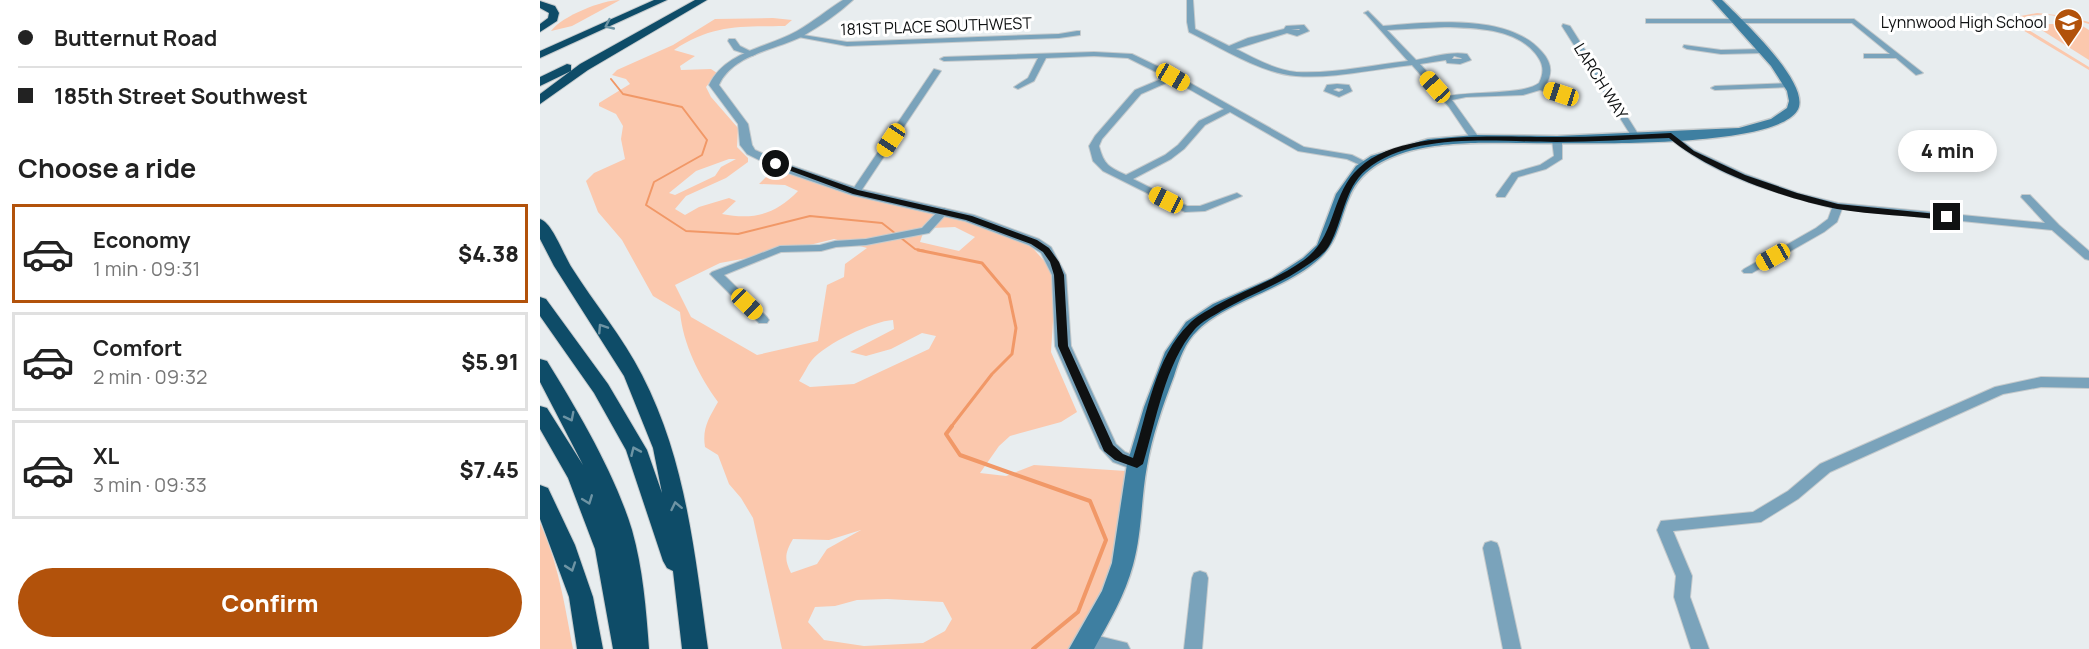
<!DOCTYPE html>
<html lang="en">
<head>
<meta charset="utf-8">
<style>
  body { margin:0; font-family:Manrope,sans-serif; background:#f6f6f6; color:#222; height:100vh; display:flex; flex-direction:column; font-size:22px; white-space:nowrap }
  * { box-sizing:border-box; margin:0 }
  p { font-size:20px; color:#767676 }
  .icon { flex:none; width:33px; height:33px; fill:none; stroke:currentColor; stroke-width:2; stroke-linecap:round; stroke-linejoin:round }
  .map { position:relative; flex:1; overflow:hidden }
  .side { display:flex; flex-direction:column; background:#fff; width:540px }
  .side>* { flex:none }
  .top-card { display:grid; align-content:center; height:132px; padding:0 18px; background:#fff }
  .end { position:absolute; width:27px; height:27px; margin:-14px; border:8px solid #0f1112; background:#fff; box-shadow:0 0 0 3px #fff }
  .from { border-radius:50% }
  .bubble { position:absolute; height:42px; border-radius:21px; background:#fff; box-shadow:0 3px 9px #0003; font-size:20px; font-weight:800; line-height:42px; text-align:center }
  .car { position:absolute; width:18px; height:36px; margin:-18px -9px; border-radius:8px; box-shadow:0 0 4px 2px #0007; background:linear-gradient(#f5c518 24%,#345 0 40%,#f5c518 0 76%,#345 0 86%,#f5c518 0) }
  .top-card b { display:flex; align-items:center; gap:21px; height:57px; font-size:22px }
  .top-card b+b { border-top:2px solid #e0e0e0 }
  .top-card i { width:15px; height:15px; background:#222 }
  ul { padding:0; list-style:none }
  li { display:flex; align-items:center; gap:18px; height:99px; margin:0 12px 9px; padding:0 6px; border:3px solid #e0e0e0; border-radius:0px }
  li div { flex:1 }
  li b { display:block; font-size:22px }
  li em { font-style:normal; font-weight:800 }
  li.active { border-color:#b2520b }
  li>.icon { width:54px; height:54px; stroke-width:1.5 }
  h2 { padding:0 18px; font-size:27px; line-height:72px }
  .cta { display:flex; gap:12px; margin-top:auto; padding:12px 18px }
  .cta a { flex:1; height:69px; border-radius:36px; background:#b2520b; color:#fff; font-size:24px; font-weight:800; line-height:69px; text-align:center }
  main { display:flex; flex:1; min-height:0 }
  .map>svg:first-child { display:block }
  .green { fill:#fbc8ad; fill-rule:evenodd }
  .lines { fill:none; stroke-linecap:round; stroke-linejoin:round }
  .stream-far2 { stroke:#f19867; stroke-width:2 }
  .stream-far1 { stroke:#f19867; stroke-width:3 }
  .stream { stroke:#f19867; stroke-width:4 }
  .minor-casing { stroke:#c5cacc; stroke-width:2 }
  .tertiary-casing { stroke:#c5cacc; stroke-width:2 }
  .secondary-casing { stroke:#c5cacc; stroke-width:3 }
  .motorway-casing { stroke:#c5cacc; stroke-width:2 }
  .minor { fill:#7aa3bb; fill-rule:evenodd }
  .tertiary { fill:#7aa3bb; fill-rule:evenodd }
  .secondary { fill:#3e7fa1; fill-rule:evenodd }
  .motorway { fill:#0e4c68; fill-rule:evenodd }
  .oneway { stroke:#6e94a4 }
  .route { fill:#0f1112 }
  .labels { text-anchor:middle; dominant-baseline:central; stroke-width:6; stroke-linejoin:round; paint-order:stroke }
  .far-poi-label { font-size:16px; fill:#0f1112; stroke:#fff; text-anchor:end }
  .far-street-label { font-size:16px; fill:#0f1112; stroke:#fff }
</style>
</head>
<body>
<main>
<section class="side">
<div class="top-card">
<b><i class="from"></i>Butternut Road</b>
<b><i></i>185th Street Southwest</b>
</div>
<h2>Choose a ride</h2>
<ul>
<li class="active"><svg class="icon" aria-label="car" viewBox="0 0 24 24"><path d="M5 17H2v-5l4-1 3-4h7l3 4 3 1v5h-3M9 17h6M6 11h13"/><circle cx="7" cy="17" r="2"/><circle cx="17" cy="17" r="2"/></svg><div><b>Economy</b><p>1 min · 09:31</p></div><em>$4.38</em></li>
<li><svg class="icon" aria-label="car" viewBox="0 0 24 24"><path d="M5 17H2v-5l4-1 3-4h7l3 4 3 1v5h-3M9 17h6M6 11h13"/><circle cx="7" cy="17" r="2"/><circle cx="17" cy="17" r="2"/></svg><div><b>Comfort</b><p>2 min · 09:32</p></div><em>$5.91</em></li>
<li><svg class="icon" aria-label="car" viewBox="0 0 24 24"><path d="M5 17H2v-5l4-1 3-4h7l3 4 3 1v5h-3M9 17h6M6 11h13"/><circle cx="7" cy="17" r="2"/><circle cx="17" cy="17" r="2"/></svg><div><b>XL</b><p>3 min · 09:33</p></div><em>$7.45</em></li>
</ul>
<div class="cta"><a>Confirm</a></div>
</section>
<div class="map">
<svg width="1549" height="649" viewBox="0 0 1549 649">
  <rect width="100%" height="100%" fill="#e8edef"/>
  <g class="green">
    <path d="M 80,0 L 32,26 L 11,31 C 22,16 62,0 80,0 Z"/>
    <path d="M 1497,13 L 1525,16 L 1549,22 L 1549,24 C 1535,19 1489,7 1481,22 L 1487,29 L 1549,67 L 1549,70 L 1481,29 L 1474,21 L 1475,17 Z"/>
    <path d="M 233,18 L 252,20 L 245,26 C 200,27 173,24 134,50 L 155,56 L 140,66 L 141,70 L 171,69 L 177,73 L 166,87 L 171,97 L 198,128 L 197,147 L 208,158 L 208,162 L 186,178 L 146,196 L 135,209 L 145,215 L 159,207 L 189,198 L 196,201 L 182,214 C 213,220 235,215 258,191 L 245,185 L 219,184 L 228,175 L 242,170 L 424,220 L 489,244 L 516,274 L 511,352 L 537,412 L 521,422 L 470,436 L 459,446 L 440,473 L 466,476 L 494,465 L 586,471 L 572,564 L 560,595 L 529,649 L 242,649 L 213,518 L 201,498 L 189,484 L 178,455 L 165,447 C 162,428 169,418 178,402 C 159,376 143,344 140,312 L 113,296 L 82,240 L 58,212 L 46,181 L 54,173 L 85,159 L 81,139 L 83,126 L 76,114 L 59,106 L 59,103 L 90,84 L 86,79 L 72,75 L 77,70 L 133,45 L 175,19 ZM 189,159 L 196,159 L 181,167 L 175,176 L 135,195 L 129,193 L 156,171 ZM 415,227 L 435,237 L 419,251 L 380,242 L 383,233 L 392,228 ZM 294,239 L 327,248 L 305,264 L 304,277 L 287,285 L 278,341 L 217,355 L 151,317 L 135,285 L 180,263 L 245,251 ZM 353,320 L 354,329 L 310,352 L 326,356 L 351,349 L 382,333 L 396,336 L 389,349 L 314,384 L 270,387 L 259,381 C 264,374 267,366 272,360 C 285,344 333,321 353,320 ZM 321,530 L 287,549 L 277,564 L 251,573 C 244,559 245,553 253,539 L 289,540 ZM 347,599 L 403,602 L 412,619 L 405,631 L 383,643 L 324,646 L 284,640 L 268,622 L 275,607 L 295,606 L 317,600 Z"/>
    <polygon points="1492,24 1539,24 1549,30 1549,60"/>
    <path d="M 0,523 C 18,562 25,606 33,649 L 0,649 Z"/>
  </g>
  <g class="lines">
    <polyline class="stream-far2" points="71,79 83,94 142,107 167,140 162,155 114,182 106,205 146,231 198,234 270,216 342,223 375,249 385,251"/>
    <polyline class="stream-far1" points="378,250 442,263 469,295 476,328 472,354 452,374 411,427"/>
    <polyline class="stream" points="412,426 406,434 420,455 550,501 566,540 538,612 493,649"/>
    <defs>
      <g id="minor">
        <path d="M 647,0 L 653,0 L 655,29 L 689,46 L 708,38 L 744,29 L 746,26 L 764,25 L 769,31 L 757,36 L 747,33 L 696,49 C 714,58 735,70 756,72 C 793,74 832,65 868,61 L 826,14 L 824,13 L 828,11 L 843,26 C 890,22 969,13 1002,52 C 1012,63 1013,74 1005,86 L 1025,94 L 1021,96 L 1000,90 L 983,95 L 926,97 L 912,100 L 940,139 L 935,142 L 932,141 L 909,107 L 872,65 C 834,69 794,79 756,76 C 722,74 680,47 649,32 L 647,22 ZM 905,27 C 935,28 974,28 995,53 C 1003,63 1005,71 999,83 C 984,95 931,91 909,96 L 880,64 L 906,60 L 907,63 L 920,64 L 931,60 L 927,54 C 911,51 893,57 876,60 L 847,30 ZM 759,29 L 760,30 L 751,30 ZM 914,56 L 921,58 L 922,59 L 912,59 Z"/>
        <polygon points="1106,19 1314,19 1383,73 1376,75 1356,58 1324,58 1324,54 1350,54 1312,23 1106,23"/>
        <polygon points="1023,24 1030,26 1100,137 1099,139 1096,140 1092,137 1022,26"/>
        <polygon points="537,31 540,31 540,35 519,38 307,46 253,36 257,34 307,42 519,34"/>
        <polygon points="189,39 195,39 200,46 216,54 212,56 194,50 188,41"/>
        <polygon points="1144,45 1181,50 1223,49 1227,51 1223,53 1181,54 1147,49 1143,47"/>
        <path d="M 554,52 L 592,54 L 636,75 L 764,147 L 812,155 L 832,165 L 827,168 L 807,159 L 758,151 L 690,112 L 665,125 L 644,149 L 631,159 L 593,179 L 647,206 L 660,206 L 697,193 L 702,196 L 665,211 L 645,212 L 563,171 L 553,161 L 549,146 L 555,136 L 595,90 L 626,77 L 588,58 L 554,56 L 506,58 L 494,81 L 478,89 L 474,87 L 488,78 L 498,58 L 404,61 L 400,59 L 404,57 ZM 633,80 L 684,109 L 659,121 L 638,145 L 625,155 L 586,175 C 569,167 564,165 559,146 L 562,139 L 601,94 Z"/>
        <polygon points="394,69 401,71 319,194 313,194 311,192"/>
        <polygon points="1250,83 1254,85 1253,87 1175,90 1171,88 1175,86"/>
        <path d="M 797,84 L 809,85 L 812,91 L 799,97 L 784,91 L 787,85 ZM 797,88 L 803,89 L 803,90 L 799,92 L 793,90 Z"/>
        <path d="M 1131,132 L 1154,150 L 1205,174 L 1258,193 L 1298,203 L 1505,223 L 1481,197 L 1482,195 L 1490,195 L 1519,225 L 1549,251 L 1549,260 L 1545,259 L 1512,230 L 1302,209 L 1297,222 L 1284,232 L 1212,273 L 1204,273 L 1202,271 L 1204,269 L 1276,228 L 1288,219 L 1292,208 C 1235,193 1173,176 1128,137 L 1127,135 Z"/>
        <polygon points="1017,137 1022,140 1022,159 1006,169 978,177 965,197 957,197 956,195 972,173 1000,165 1014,156 1012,140"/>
        <polygon points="404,208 409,211 389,233 326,245 296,247 281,251 241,252 184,275 227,317 229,320 227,323 219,323 170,274 172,272 240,246 280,245 295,241 326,239 382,228 400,209"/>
        <polygon points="1501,377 1549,378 1549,388 1501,387 1463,394 1290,472 1258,499 1221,522 1133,531 1152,576 1150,597 1169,649 1151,649 1134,597 1136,576 1117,530 1121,521 1213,512 1248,491 1280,464 1455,387"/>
        <polygon points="951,541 957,543 959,548 981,649 963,649 943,548 945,543"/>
        <polygon points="660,571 666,573 668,578 662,649 644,649 652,578 654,573"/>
        <polygon points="546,633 587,643 590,649 546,649 540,647 537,641 540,635"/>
      </g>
      <path id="tertiary" d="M 303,0 L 313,0 C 299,13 280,26 263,36 C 236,50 193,54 179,85 L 208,124 L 212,145 L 215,150 L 247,164 L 320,189 L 434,215 L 499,239 L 511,247 L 526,275 L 531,346 L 576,444 L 585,452 L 603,459 L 606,464 L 603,469 L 597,471 L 573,462 L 560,448 L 515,346 L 512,275 L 501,253 L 489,245 L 425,221 L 312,195 L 239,170 L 207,154 L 200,145 L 198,124 L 169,85 C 185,51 227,48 257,31 C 273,22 287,10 303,0 Z"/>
      <path id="secondary" d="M 1172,0 L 1182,0 C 1200,18 1274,86 1257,111 C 1228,154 991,141 935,143 C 891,144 827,151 809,198 C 798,224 798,245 774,263 C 741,290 685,303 658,330 C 645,342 639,360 634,376 C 623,405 612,436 607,466 C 601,498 602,533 593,565 C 585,595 569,622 554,649 L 529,649 L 562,591 L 572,563 L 587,464 L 604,407 L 625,352 L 646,322 L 673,304 L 732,278 L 763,258 L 777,245 L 796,194 L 816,166 L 831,156 L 888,139 L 935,135 L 1017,136 L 1199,128 L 1231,119 L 1247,108 L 1249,101 L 1247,91 L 1231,66 Z"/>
      <g id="motorway">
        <polygon points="114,0 127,0 0,58 0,51"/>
        <polygon points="155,0 167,0 48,70 0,104 0,94 40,64"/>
        <polygon points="0,1 15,6 19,13 17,21 0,32 0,24 8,18 9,13 0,8"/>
        <polygon points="27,64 31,65 31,71 0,86 0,77"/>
        <path d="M 0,219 C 12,222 24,256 32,268 C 54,303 83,337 102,375 C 146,460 155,555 168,649 L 142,649 L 133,571 L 127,568 L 123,561 L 86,450 L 54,393 L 0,316 L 0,297 L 6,299 L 68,384 L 107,450 L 122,493 L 113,448 L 84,376 L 14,266 L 0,239 Z"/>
        <path d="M 0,359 L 7,361 C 38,411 75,474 92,530 C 103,569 106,609 109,649 L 73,649 L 55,549 L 28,478 L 0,429 L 0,406 L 7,408 L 43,465 L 0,382 Z"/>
        <polygon points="0,485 8,488 35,545 53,597 63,649 37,649 29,597 0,519"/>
      </g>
    </defs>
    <use href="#minor" class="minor-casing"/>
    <use href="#tertiary" class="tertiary-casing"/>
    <use href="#secondary" class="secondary-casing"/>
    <use href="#motorway" class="motorway-casing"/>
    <use href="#minor" class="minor"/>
    <use href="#tertiary" class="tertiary"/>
    <use href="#secondary" class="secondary"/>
    <use href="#motorway" class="motorway"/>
  </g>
  <defs><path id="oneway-chevron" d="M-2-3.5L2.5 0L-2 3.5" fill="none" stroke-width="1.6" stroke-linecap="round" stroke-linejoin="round" transform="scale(1.5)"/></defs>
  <g class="oneway">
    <use href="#oneway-chevron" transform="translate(69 25) rotate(155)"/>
    <use href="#oneway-chevron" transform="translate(62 328) rotate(-123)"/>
    <use href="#oneway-chevron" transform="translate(30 417) rotate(63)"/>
    <use href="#oneway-chevron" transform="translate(95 451) rotate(-114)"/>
    <use href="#oneway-chevron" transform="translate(48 500) rotate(69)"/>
    <use href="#oneway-chevron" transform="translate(136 506) rotate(-102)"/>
    <use href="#oneway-chevron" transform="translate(31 567) rotate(71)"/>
  </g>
  <path class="route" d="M 1131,133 L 1154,151 L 1205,175 L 1257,193 L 1298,204 L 1407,215 L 1411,217 L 1407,220 C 1371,216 1333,215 1297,209 C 1245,199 1169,172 1129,138 C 1092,139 1054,142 1016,142 C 959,142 873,131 826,170 C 804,188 803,222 789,246 C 785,253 775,260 769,264 C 741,284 710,294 681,311 C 673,316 661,322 655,329 C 625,363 616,422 603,464 L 597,468 L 575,460 L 564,451 L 518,346 L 514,275 L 510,262 L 503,252 L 491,244 L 426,220 L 313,194 L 232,164 L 239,162 L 318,190 L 432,216 L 497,240 L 509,248 L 519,262 L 524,275 L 528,346 L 573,445 L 583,454 L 593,458 C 607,414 615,357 649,324 C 655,317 667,311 675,306 C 704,290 736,280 764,260 C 797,236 790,194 819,168 C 862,128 962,138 1017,137 C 1055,137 1093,135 1131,133 Z"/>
  <defs>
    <symbol id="school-pin" viewBox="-11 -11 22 30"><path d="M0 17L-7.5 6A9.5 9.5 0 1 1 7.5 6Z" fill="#b2520b" stroke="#fff"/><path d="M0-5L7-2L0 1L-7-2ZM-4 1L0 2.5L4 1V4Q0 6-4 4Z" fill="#fff"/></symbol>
  </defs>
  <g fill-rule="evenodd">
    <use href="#school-pin" x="1512" y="6" width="33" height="45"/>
  </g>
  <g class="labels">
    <g class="far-poi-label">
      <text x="1507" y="22">Lynnwood High School</text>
    </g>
    <g class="far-street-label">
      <text transform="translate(396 26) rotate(-2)">181ST PLACE SOUTHWEST</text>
      <text transform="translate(1061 81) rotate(58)">LARCH WAY</text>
    </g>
  </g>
</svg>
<i class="end from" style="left:236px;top:164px"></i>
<i class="end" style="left:1407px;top:217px"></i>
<div class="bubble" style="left:1358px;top:130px;width:99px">4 min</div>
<i class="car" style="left:633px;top:77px;rotate:120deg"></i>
<i class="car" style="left:895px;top:87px;rotate:318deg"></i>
<i class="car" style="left:1021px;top:94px;rotate:288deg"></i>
<i class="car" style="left:351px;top:140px;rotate:214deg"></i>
<i class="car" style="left:626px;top:200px;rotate:297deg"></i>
<i class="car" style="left:1233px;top:257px;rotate:241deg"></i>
<i class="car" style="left:207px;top:304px;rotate:134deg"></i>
</div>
</main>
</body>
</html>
